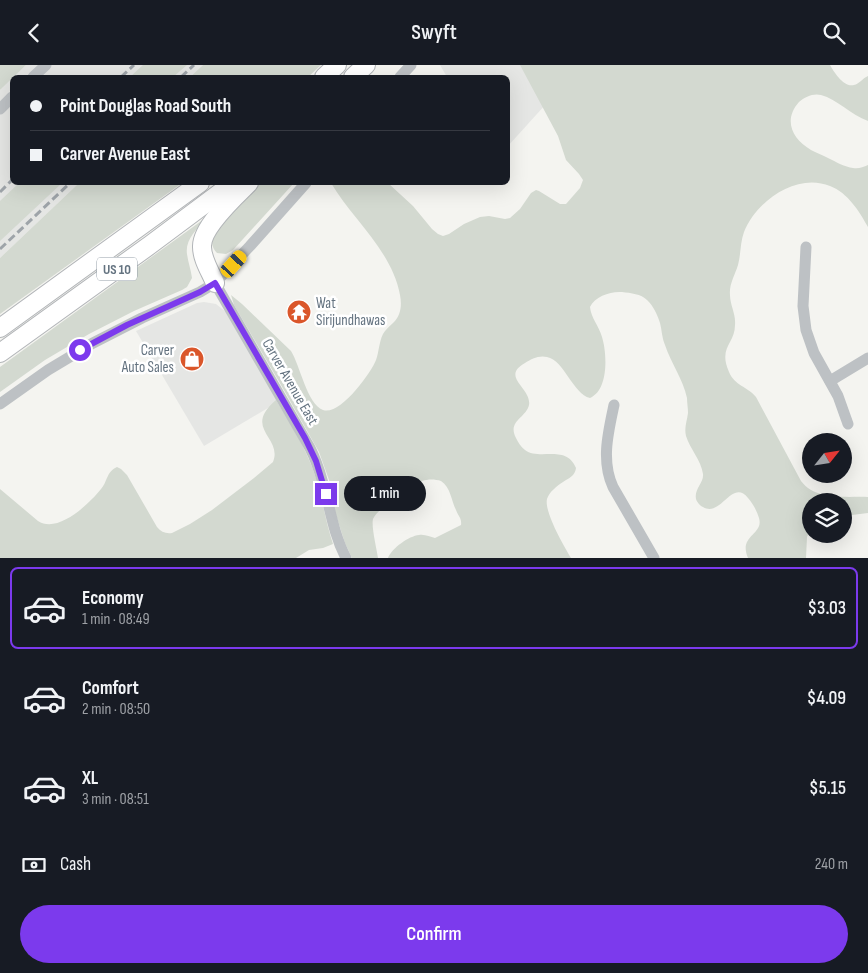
<!DOCTYPE html>
<html lang="en">
<head>
<meta charset="utf-8">
<style>
  body { margin:0; font-family:"Sofia Sans Condensed",sans-serif; background:#242831; color:#f1f3f6; height:100vh; display:flex; flex-direction:column; font-size:19px; white-space:nowrap }
  * { box-sizing:border-box; margin:0 }
  p { font-size:16px; color:#9ea1a6 }
  .icon { flex:none; width:28px; height:28px; fill:none; stroke:currentColor; stroke-width:2; stroke-linecap:round; stroke-linejoin:round }
  .map { position:relative; height:493px; overflow:hidden }
  .details { display:flex; flex-direction:column; background:#171b24; flex:1 }
  .details>* { flex:none }
  .top-card { position:absolute; left:10px; top:10px; width:500px; height:110px; border-radius:8px; box-shadow:0 5px 20px #0002; display:grid; align-content:center; height:110px; padding:0 20px; background:#171b24 }
  .needle { width:32px; rotate:60deg }
  .fabs { position:absolute; left:802px; top:368px; display:grid; gap:10px }
  .fabs a { display:grid; place-items:center; width:50px; height:50px; border-radius:50%; background:#171b24; box-shadow:0 5px 20px #0002; font-size:25px }
  .end { position:absolute; width:22px; height:22px; margin:-11px; border:6px solid #7c3aed; background:#fff; box-shadow:0 0 0 2px #fff }
  .from { border-radius:50% }
  .bubble { position:absolute; height:35px; border-radius:18px; background:#171b24; box-shadow:0 5px 20px #0002; font-size:16px; font-weight:600; line-height:35px; text-align:center }
  .car { position:absolute; width:15px; height:30px; margin:-15px -8px; border-radius:6px; box-shadow:0 0 4px 1px #0007; background:linear-gradient(#f5c518 24%,#345 0 40%,#f5c518 0 76%,#345 0 86%,#f5c518 0) }
  .top-card b { display:flex; align-items:center; gap:18px; height:48px; font-size:19px }
  .top-card b+b { border-top:1px solid #363941 }
  .top-card i { width:12px; height:12px; background:#f1f3f6 }
  ul { padding:9px 0 0; list-style:none }
  li { display:flex; align-items:center; gap:15px; height:82px; margin:0 10px 8px; padding:0 10px; border:2px solid transparent; border-radius:8px }
  li div { flex:1 }
  li b { display:block; font-size:19px }
  li em { font-style:normal; font-weight:600 }
  li.selected { border-color:#7c3aed }
  li>.icon { width:45px; height:45px; stroke-width:1.5 }
  .pay { display:flex; align-items:center; gap:12px; height:55px; padding:0 20px; font-size:19px }
  .pay p { margin-inline-start:auto }
  .cta { display:flex; gap:10px; margin-top:auto; padding:10px 20px }
  .cta a { flex:1; height:58px; border-radius:30px; background:#7c3aed; color:#fff; font-size:20px; font-weight:600; line-height:58px; text-align:center }
  header { display:flex; justify-content:space-between; align-items:center; height:65px; padding:0 20px; background:#171b24; font-size:22px; font-weight:600 }
  .map>svg:first-child { display:block }
  .built { fill:#e5e6e4 }
  .green { fill:#d3d9d0 }
  .lines { fill:none; stroke-linecap:round; stroke-linejoin:round }
  .highway-casing { stroke:#b2b5b8; stroke-width:20 }
  .minor { stroke:#bdc1c4; stroke-width:11 }
  .highway { stroke:#fff; stroke-width:18 }
  .rail { stroke:#9ea4a9; stroke-width:3; stroke-dasharray:8 4; stroke-linecap:butt }
  .route { stroke:#7c3aed; stroke-width:6 }
  .labels { text-anchor:middle; dominant-baseline:central; stroke-width:5; stroke-linejoin:round; paint-order:stroke }
  .shield { fill:#fff; stroke:#929da6; stroke-width:1 }
  .shield-label { font-size:14px; font-weight:bold; fill:#647380 }
  .poi-label { font-size:15px; fill:#647380; stroke:#fff; text-anchor:start }
  .street-label { font-size:15px; fill:#647380; stroke:#fff }
</style>
</head>
<body>
<header><svg class="icon" aria-label="back" viewBox="0 0 24 24"><path d="M15 5l-7 7 7 7"/></svg>Swyft<svg class="icon" aria-label="search" viewBox="0 0 24 24"><circle cx="10" cy="10" r="6"/><path d="M15 15l6 6"/></svg></header>
<div class="map">
<svg width="868" height="493" viewBox="0 0 868 493">
  <rect width="100%" height="100%" fill="#f4f4f0"/>
  <g class="built">
    <polygon points="26,0 203,0 190,12 13,12"/>
    <polygon points="440,0 523,0 546,39 508,81 508,12 447,12"/>
    <polygon points="12,13 12,118 79,118 0,193 0,25"/>
    <polygon points="204,237 216,239 226,247 278,337 204,381 136,266 197,238"/>
  </g>
  <g class="green">
    <polygon points="0,0 26,0 0,25"/>
    <polygon points="143,0 187,0 173,12 130,12"/>
    <polygon points="203,0 321,0 308,12 190,12"/>
    <path d="M 520,0 L 830,0 C 834,7 844,23 854,20 C 859,19 863,13 868,11 L 868,56 C 851,50 837,34 821,30 C 813,28 805,32 799,37 C 783,55 792,74 811,85 C 816,88 823,90 828,93 C 836,97 845,102 853,103 C 859,104 863,102 868,100 L 868,162 C 859,146 848,128 830,121 C 797,107 756,136 744,167 C 740,178 741,189 738,200 C 735,210 729,219 730,230 C 730,240 736,249 735,260 C 735,279 718,282 729,307 C 735,321 747,321 756,332 L 801,416 C 816,436 846,431 868,432 L 868,448 L 844,451 L 844,436 L 811,436 L 811,463 L 807,472 L 806,493 L 748,493 C 738,470 764,470 759,453 C 757,446 753,439 748,433 C 732,413 721,453 703,442 C 700,441 697,437 696,434 C 694,424 704,418 703,409 C 701,395 690,384 686,371 C 684,363 687,356 688,348 C 688,343 687,338 687,333 C 683,314 671,298 665,280 C 662,273 662,266 660,258 C 658,251 653,240 647,235 C 641,229 631,228 622,227 C 611,226 595,231 590,242 C 591,253 599,261 602,272 C 607,288 609,325 590,333 C 573,329 564,295 547,292 C 539,290 531,294 525,298 C 500,312 532,323 529,340 C 526,353 507,356 516,373 C 518,377 521,382 525,385 C 539,396 566,379 576,403 C 575,411 569,413 563,417 C 557,421 549,427 547,434 C 544,447 564,481 571,493 L 388,493 C 392,483 409,471 419,470 C 425,469 430,472 435,473 L 461,460 C 462,453 458,451 456,445 C 451,435 451,423 441,416 C 435,414 428,414 422,416 C 411,419 377,444 373,454 C 371,461 377,485 378,493 L 352,493 L 345,478 L 335,447 L 329,415 L 319,387 L 281,320 L 234,240 L 231,230 L 242,239 L 291,286 C 300,300 307,339 323,345 C 340,351 371,308 376,295 C 379,287 379,277 383,269 C 385,265 389,262 393,258 C 401,251 402,240 400,230 C 392,186 353,155 331,118 L 388,118 L 413,141 L 432,164 L 438,169 L 443,171 L 449,169 L 464,159 L 480,152 L 489,151 L 505,154 L 510,153 L 520,144 L 531,128 L 536,125 L 539,126 L 560,139 L 566,139 L 580,123 L 583,115 L 579,109 L 566,95 L 558,71 Z"/>
    <polygon points="19,118 62,118 0,176 0,136"/>
    <polygon points="79,118 182,118 0,249 0,193"/>
    <path d="M 257,118 L 294,118 L 233,185 L 226,189 L 217,188 C 213,184 211,179 213,174 C 217,160 247,130 257,118 Z"/>
    <path d="M 204,154 L 205,155 C 196,165 185,175 187,189 C 188,197 191,205 192,213 L 187,222 L 182,225 L 134,246 L 89,269 L 45,295 L 0,327 L 0,302 Z"/>
    <path d="M 276,335 C 288,355 301,375 310,397 C 321,423 324,452 333,479 L 323,483 L 309,485 L 296,493 L 0,493 L 0,424 L 38,456 C 58,469 89,439 101,424 C 108,416 106,407 117,402 L 121,404 L 127,410 L 157,462 C 161,467 166,469 172,468 L 190,459 L 212,445 L 254,413 L 273,397 C 283,372 242,364 276,335 Z"/>
  </g>
  <g class="lines">
    <defs>
      <g id="highway">
        <polyline points="324,12 337,0"/>
        <polyline points="353,12 366,0"/>
        <path d="M 215,218 C 210,206 202,194 202,182 C 201,162 236,131 249,118"/>
        <polyline points="0,263 200,118"/>
        <polyline points="0,288 150,180 233,118"/>
      </g>
    </defs>
    <use href="#highway" class="highway-casing"/>
    <g class="minor">
      <polyline points="33,12 46,0"/>
      <polyline points="400,12 411,0"/>
      <polyline points="0,44 12,32"/>
      <polyline points="806,182 803,241 806,265 814,288 838,331 848,359"/>
      <path d="M 215,218 L 310,383 C 315,393 319,404 322,415 C 330,442 333,468 346,493"/>
      <polyline points="830,316 868,293"/>
      <polyline points="0,339 48,305 93,278 142,253 200,227 215,218 250,181 306,118"/>
      <path d="M 614,340 C 608,368 601,396 613,422 L 654,493"/>
    </g>
    <use href="#highway" class="highway"/>
    <g class="rail">
      <polyline points="121,12 134,0"/>
      <polyline points="181,12 194,0"/>
      <polyline points="0,127 12,115"/>
      <polyline points="0,184 70,118"/>
    </g>
  </g>
  <g class="lines">
    <polyline class="route" points="80,285 127,260 200,227 215,218 305,373 316,396 326,429"/>
  </g>
  <defs>
    <symbol id="temple-disc" viewBox="-11 -11 22 22"><circle r="9.5" fill="#da562a" stroke="#fff"/><path d="M0-6L5-2H3V0L6.5 2.5H4V6H1.5V3h-3V6H-4V2.5H-6.5L-3 0V-2H-5Z" fill="#fff"/></symbol>
    <symbol id="shop-disc" viewBox="-11 -11 22 22"><circle r="9.5" fill="#da562a" stroke="#fff"/><path d="M-5-2.5h2.3a2.7 3.5 0 0 1 5.4 0H5L5.5 6h-11ZM-1.5-2.5h3a1.5 2.3 0 0 0-3 0Z" fill="#fff"/></symbol>
  </defs>
  <g fill-rule="evenodd">
    <use href="#temple-disc" x="285" y="233" width="28" height="28"/>
    <use href="#shop-disc" x="178" y="280" width="28" height="28"/>
  </g>
  <g class="labels">
    <rect class="shield" x="97" y="192.5" width="40" height="23" rx="4"/>
    <g class="shield-label">
      <text x="117" y="204">US 10</text>
    </g>
    <g class="poi-label">
      <text x="316" y="238">Wat<tspan x="316" dy="17">Sirijundhawas</tspan></text>
      <text x="174" y="285" text-anchor="end">Carver<tspan x="174" dy="17">Auto Sales</tspan></text>
    </g>
    <g class="street-label">
      <text transform="translate(290 317) rotate(60)">Carver Avenue East</text>
    </g>
  </g>
</svg>
<div class="fabs">
<a><svg class="needle" viewBox="-14 -14 28 28"><path d="M0-13l5 13h-10z" fill="#e53935"/><path d="M0 13l5-13h-10z" fill="#9ea1a6"/></svg></a>
<a><svg class="icon" aria-label="layers" viewBox="0 0 24 24"><path d="M12 4l9 5-9 5-9-5zM3 14l9 5 9-5"/></svg></a>
</div>
<i class="end from" style="left:80px;top:285px"></i>
<i class="end" style="left:326px;top:429px"></i>
<div class="bubble" style="left:344px;top:411px;width:82px">1 min</div>
<i class="car" style="left:234px;top:199px;rotate:42deg"></i>
<div class="top-card">
<b><i class="from"></i>Point Douglas Road South</b>
<b><i></i>Carver Avenue East</b>
</div>
</div>
<section class="details">
<ul>
<li class="selected"><svg class="icon" aria-label="car" viewBox="0 0 24 24"><path d="M5 17H2v-5l4-1 3-4h7l3 4 3 1v5h-3M9 17h6M6 11h13"/><circle cx="7" cy="17" r="2"/><circle cx="17" cy="17" r="2"/></svg><div><b>Economy</b><p>1 min · 08:49</p></div><em>$3.03</em></li>
<li><svg class="icon" aria-label="car" viewBox="0 0 24 24"><path d="M5 17H2v-5l4-1 3-4h7l3 4 3 1v5h-3M9 17h6M6 11h13"/><circle cx="7" cy="17" r="2"/><circle cx="17" cy="17" r="2"/></svg><div><b>Comfort</b><p>2 min · 08:50</p></div><em>$4.09</em></li>
<li><svg class="icon" aria-label="car" viewBox="0 0 24 24"><path d="M5 17H2v-5l4-1 3-4h7l3 4 3 1v5h-3M9 17h6M6 11h13"/><circle cx="7" cy="17" r="2"/><circle cx="17" cy="17" r="2"/></svg><div><b>XL</b><p>3 min · 08:51</p></div><em>$5.15</em></li>
</ul>
<div class="pay"><svg class="icon" aria-label="cash" viewBox="0 0 24 24"><path d="M3 7h18v10H3z"/><circle cx="12" cy="12" r="2"/></svg>Cash<p>240 m</p></div>
<div class="cta"><a>Confirm</a></div>
</section>
</body>
</html>
